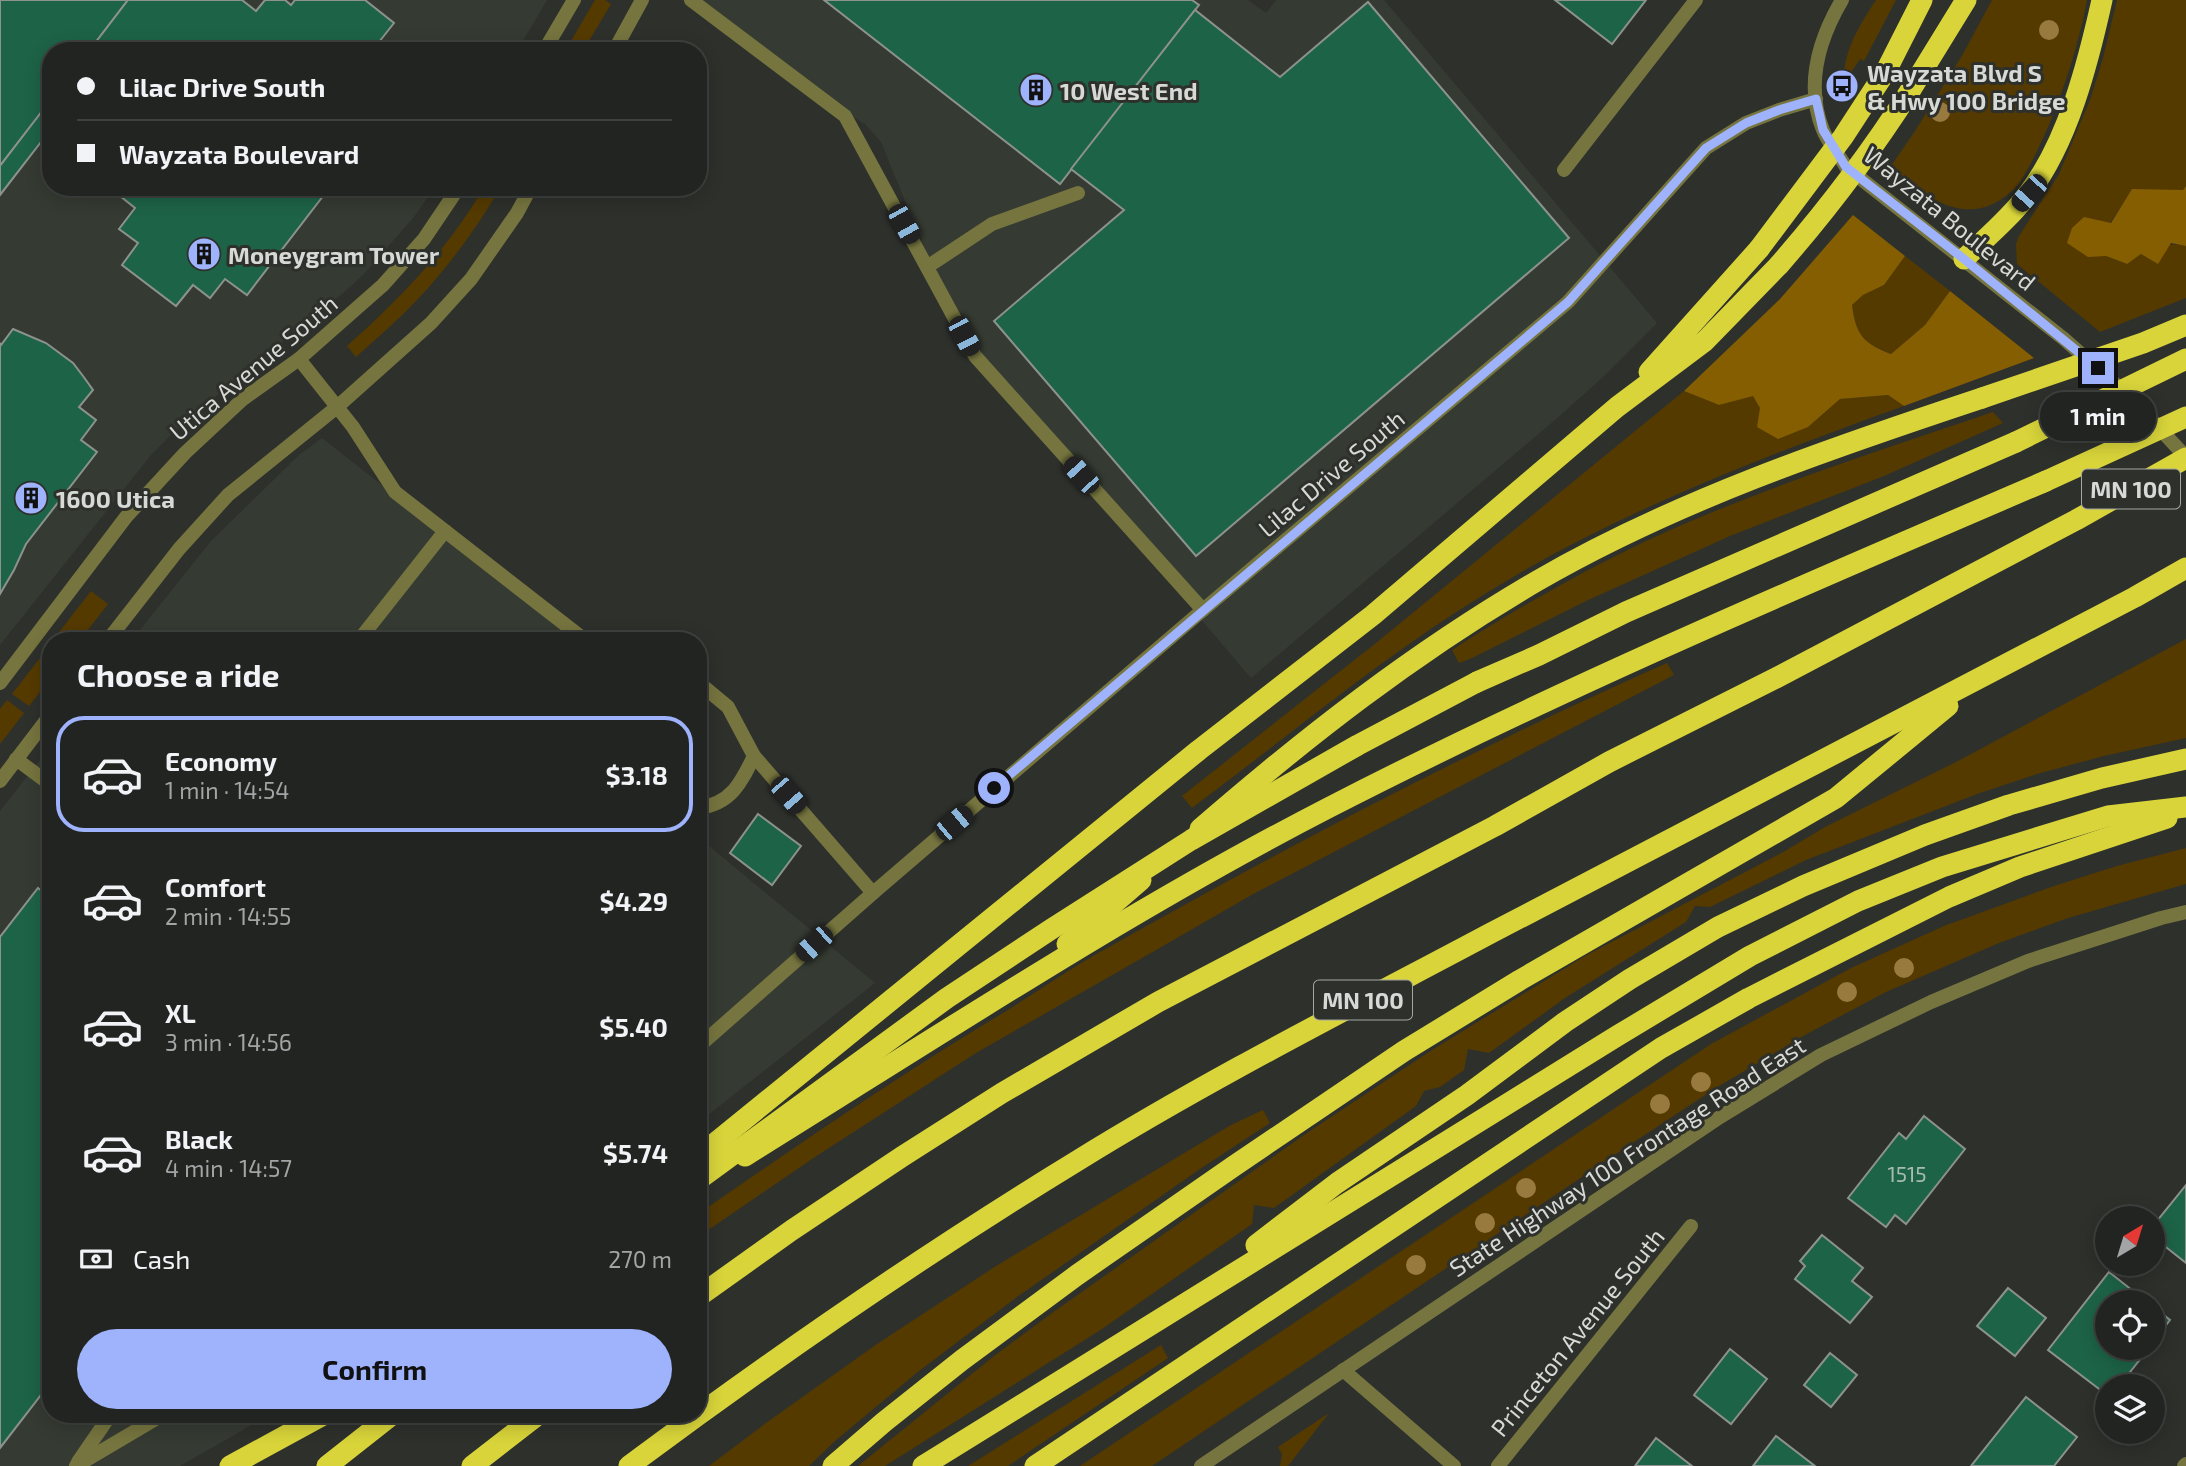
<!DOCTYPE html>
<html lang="en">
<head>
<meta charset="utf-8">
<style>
  body { margin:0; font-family:"Exo 2",sans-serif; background:#2a2c2a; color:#f1f3f6; height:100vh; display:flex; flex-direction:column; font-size:26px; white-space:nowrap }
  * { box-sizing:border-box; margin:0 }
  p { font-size:23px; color:#a2a4a5 }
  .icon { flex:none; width:38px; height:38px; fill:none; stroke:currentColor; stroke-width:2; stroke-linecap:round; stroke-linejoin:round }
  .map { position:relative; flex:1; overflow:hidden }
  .details { position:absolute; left:42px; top:632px; width:665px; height:791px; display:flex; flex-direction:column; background:#222421; border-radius:28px; box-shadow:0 4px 18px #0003,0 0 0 2px #3f413f }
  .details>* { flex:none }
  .banner { position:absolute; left:42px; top:42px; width:665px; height:154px; border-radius:28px; box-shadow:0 4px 18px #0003,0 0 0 2px #3f413f; display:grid; align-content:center; height:154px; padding:0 35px; background:#222421 }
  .needle { width:46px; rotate:38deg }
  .tools { position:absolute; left:2095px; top:1206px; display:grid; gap:14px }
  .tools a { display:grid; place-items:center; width:70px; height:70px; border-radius:50%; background:#222421; box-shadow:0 4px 18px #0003,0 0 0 2px #3f413f; font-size:35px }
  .end { position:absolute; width:32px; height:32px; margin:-16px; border:9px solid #9fb3fd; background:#111; box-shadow:0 0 0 4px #111 }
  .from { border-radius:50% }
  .bubble { position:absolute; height:49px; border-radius:24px; background:#222421; box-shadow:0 4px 18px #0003,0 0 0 2px #3f413f; font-size:23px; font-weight:700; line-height:49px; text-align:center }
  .car { position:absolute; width:21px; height:42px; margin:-21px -10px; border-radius:9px; box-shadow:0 0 5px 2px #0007; background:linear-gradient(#222 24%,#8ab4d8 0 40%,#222 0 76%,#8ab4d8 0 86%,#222 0) }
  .banner b { display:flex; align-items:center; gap:24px; height:66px; font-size:26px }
  .banner b+b { border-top:2px solid #3f413f }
  .banner i { width:18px; height:18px; background:#f1f3f6 }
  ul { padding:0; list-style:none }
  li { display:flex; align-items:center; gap:21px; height:116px; margin:0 14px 10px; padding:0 21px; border:4px solid transparent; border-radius:28px }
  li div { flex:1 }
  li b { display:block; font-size:26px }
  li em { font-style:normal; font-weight:700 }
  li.active { border-color:#9fb3fd }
  li>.icon { width:63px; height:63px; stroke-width:1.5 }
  h2 { padding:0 35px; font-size:32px; line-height:84px }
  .pay { display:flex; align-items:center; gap:18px; height:77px; padding:0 35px; font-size:26px }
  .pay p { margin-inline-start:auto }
  .button { display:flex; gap:14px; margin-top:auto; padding:14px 35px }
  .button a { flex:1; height:80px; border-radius:42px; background:#9fb3fd; color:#111; font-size:28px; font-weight:700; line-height:80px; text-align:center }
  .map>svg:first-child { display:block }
  .built { fill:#353b32 }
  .green { fill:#553a00 }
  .forest { fill:#845e00 }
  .building { fill:#1d6347; stroke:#8d928f; stroke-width:2 }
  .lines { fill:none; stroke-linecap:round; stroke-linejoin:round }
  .service { stroke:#76753f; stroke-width:14 }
  .minor { stroke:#76753f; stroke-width:14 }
  .tertiary { stroke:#76753f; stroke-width:14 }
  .motorway { stroke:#d8d43a; stroke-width:21 }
  .motorway-bridge { stroke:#d8d43a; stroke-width:21 }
  .tree { fill:#987a3f }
  .route { stroke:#9fb3fd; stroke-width:9 }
  .labels { text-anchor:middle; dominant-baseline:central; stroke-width:6; stroke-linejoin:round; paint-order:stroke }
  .number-label { font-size:21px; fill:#a8bcb2 }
  .shield { fill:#2e302c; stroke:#a4a6a3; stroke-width:2 }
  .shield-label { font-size:23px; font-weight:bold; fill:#d7d9d6 }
  .poi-label { font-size:24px; font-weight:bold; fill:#d7d9d6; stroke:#2e302c; text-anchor:start }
  .street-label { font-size:24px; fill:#d7d9d6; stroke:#2e302c }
</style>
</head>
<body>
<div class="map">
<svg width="2186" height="1466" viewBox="0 0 2186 1466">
  <rect width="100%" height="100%" fill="#2e302c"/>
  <g class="built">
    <polygon points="0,0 547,0 517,51 51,51 51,187 435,187 414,217 363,275 342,294 183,423 151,455 0,645"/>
    <polygon points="696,0 1248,0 1266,13 1276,0 1384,0 1657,323 1603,377 1555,420 1251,678 989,371 941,289 881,142 865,124 845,112"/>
    <polygon points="322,438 579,640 132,640 211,541 299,455"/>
    <polygon points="51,746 51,1414 271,1414 180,1466 0,1466 0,811"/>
    <polygon points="698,837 875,983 698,1123"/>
  </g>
  <g class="green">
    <polygon points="595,0 605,0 611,4 583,51 565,51"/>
    <path d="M 1876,0 L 1896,0 L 1864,61 L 1860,59 L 1843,85 C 1844,50 1857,29 1876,0 Z"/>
    <path d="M 1992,0 L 2087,0 C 2077,55 2050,135 2020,182 C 2011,195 1991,208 1975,209 C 1940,212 1915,186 1891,166 L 1915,131 L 1963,54 Z"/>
    <path d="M 2117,0 L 2186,0 L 2186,186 L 2183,190 L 2132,190 L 2088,256 L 2106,256 L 2126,264 C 2146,250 2163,241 2186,246 L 2186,298 L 2100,332 L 2017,264 L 2016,244 L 2019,236 L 2059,174 L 2090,100 L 2103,58 Z"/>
    <path d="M 484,187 L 501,187 C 477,227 448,268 416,301 C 397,321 376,339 356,357 L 347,346 C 399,300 449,248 484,187 Z"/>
    <path d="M 1905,256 L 1950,291 L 1925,325 L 1891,354 C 1863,342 1856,336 1852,305 L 1863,295 L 1884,285 Z"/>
    <path d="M 1684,391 L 1719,405 L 1753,395 L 1760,408 L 1808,427 L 1840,399 L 1888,395 L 1904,406 C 1762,457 1617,512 1488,592 C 1383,656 1290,735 1192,808 L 1182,796 L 1376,643 Z"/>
    <path d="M 1993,412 L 2003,423 L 1884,476 L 1730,536 L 1586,601 L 1472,658 L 1459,663 L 1452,650 C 1514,610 1579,573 1646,541 C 1756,490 1878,451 1993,412 Z"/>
    <polygon points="91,591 108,604 80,640 53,640"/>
    <polygon points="2186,639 2186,738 2104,756 2037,774 1977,794 1806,860 1710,907 1695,906 1686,922 1565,998 1489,1053 1468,1049 1464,1070 1440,1087 1424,1091 1416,1106 1274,1208 1254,1205 1252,1224 1102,1329 885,1466 858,1466 994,1356 1052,1313 1307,1133 1432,1050 1585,956 1785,851 1825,827 1956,762"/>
    <polygon points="51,644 51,678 29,706 12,694"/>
    <path d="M 1667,663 L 1674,675 L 1255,893 L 1156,950 L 976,1053 L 815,1157 L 698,1237 L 698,1214 C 795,1147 892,1080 993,1019 C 1026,999 1059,976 1093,956 C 1280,850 1470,750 1667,663 Z"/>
    <polygon points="7,700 24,713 0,744 0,709"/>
    <polygon points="2186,848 2186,884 2068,918 1999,943 1886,992 1803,1036 1719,1086 1628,1146 1152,1466 1080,1466 1711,1044 1851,968 1944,926 2054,886 2117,866"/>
    <polygon points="1263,1110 1270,1123 1200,1169 1017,1297 919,1371 835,1441 809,1466 709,1466 766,1423 877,1344 996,1266 1231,1125"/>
    <polygon points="1161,1345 1168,1358 1008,1466 968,1466"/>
    <polygon points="1329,1413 1288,1466 1280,1466 1282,1454 1278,1447"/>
  </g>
  <g class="forest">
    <polygon points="2186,186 2186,246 2171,243 2158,264 2141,254 2127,264 2106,256 2088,257 2067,243 2072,228 2084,217 2111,223 2132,189 2183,190"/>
    <path d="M 1853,215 L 1905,256 L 1884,285 L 1863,295 L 1852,305 C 1856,335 1863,343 1891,354 L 1925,325 L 1950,291 L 2034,358 L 1904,406 L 1888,395 L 1840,399 L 1808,427 L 1778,439 L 1757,427 L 1760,408 L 1753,396 L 1719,405 L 1684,391 L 1780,299 Z"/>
  </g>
  <g class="building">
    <polygon points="0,0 128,0 89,51 51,51 51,100 0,166"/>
    <polygon points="128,0 242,0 256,11 265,0 285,0 291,5 295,0 365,0 394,23 379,42 390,51 89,51"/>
    <polygon points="824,0 1192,0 1199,5 1060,184"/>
    <polygon points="1555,0 1646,0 1612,44"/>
    <polygon points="1368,2 1569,238 1196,556 994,321 1124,210 1071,169 1195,10 1280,77"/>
    <polygon points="43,110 51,116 51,129 0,195 0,166"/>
    <polygon points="119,187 330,187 247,295 225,279 210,298 193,285 176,306 122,265 138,243 119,229 135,208 115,192"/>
    <polygon points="13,329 46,343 73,363 83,376 93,390 79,407 96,420 81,440 97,452 26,544 14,570 0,594 0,343 1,345"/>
    <polygon points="758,814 801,846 772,885 730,853"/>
    <polygon points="38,888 51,898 51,1382 0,1448 0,937"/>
    <polygon points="1924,1116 1965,1149 1906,1224 1895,1215 1886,1227 1848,1198 1899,1133 1906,1139"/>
    <polygon points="2186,1185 2186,1263 2152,1236 2152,1227"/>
    <polygon points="1822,1235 1863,1268 1852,1281 1872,1297 1850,1323 1795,1279 1805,1266 1800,1261"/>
    <polygon points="2109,1272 2147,1302 2107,1302 2107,1348 2149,1348 2119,1386 2107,1386 2107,1395 2048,1350"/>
    <polygon points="2008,1288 2046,1318 2015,1356 1977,1326"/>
    <polygon points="2152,1306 2170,1320 2152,1343"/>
    <polygon points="1730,1349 1767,1379 1731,1424 1694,1395"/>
    <polygon points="1830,1353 1857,1375 1831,1407 1804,1385"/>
    <polygon points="2026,1397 2077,1437 2054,1466 1971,1466"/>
    <polygon points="1776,1436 1815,1466 1753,1466"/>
    <polygon points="1656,1438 1692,1466 1635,1466"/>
  </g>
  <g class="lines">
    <g class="service">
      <polyline points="691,0 845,116 975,356 1203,610"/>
      <polyline points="1564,170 1696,0"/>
      <polyline points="927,267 992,224 1078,193"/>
      <polyline points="299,359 353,427 395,492 585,640"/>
      <polyline points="359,640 445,531"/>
      <path d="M 698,682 L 728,707 L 754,756 C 741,783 731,804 698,808"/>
      <polyline points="16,759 51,785"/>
      <polyline points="698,1047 873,893 754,756"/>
      <polyline points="78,1462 111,1414"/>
      <polyline points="76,1466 164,1414"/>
    </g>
    <g class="minor">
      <polyline points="873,893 1197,615 1568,302 1706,148 1746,123 1779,110 1816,99"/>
      <polyline points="1343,1370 1454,1466"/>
      <polyline points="1498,1466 1691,1226"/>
      <polyline points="2184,1466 2186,1464"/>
    </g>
    <g class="tertiary">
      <path d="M 1842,0 C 1819,39 1805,85 1823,130 C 1828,143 1839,155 1846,167 L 2064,339 L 2131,398 L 2186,457"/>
      <polyline points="544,51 574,0"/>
      <polyline points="614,51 642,0"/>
      <polyline points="108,640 179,549 228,495 337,407 431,323 471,279 517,213 531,187"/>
      <polyline points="0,683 126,517 185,453 243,399 299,359 383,285 424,239 459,187"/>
      <polyline points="0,781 51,714"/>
      <polyline points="1201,1466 1720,1117 1821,1055 1931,1002 2028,961 2161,918 2186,912"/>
    </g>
    <g class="motorway">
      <polyline points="1886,71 1922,0"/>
      <polyline points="1910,91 1966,0"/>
      <path d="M 1964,259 C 1986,238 2010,218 2028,194 C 2068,142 2088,63 2102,0"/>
      <polyline points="1649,372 1759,249"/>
      <polyline points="1477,682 1539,655 1626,612 2016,442"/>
      <path d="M 1200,829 C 1306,737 1415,652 1537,581 C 1675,501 1831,448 1982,398"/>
      <polyline points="1067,944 1141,880"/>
      <path d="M 745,1156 C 937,1037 1126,912 1328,808 C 1561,688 1804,585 2046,481"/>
      <polyline points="698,1157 1199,750 1373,615 1617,407 1705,341 1779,265"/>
      <polyline points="1256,1245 1337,1183 1467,1095 1565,1022 1630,979 1718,927 1803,886 1925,835 2009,805 2102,778 2186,759"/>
      <polyline points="698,1297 792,1230 903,1156 1002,1093 1158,1002 1495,826 1609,762 1776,678 2076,520 2186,458"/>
      <polyline points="230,1466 325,1414"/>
      <polyline points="327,1466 393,1414"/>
      <polyline points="472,1466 539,1414"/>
      <path d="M 629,1466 C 774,1358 923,1255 1077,1161 C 1211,1078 1352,1007 1491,933 C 1705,821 1920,710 2135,597 L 2186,568"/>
      <polyline points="833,1466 884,1422 962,1360 1077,1275 1234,1166 1404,1051 1520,980 1836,798 1948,706"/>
      <polyline points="923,1466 1617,1036 1750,956 1858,901 1942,867 2108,816 2186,807"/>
      <polyline points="1035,1466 1661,1048 1749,998 1949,897 2020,867 2167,818"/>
    </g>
    <g class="motorway-bridge">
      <polyline points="1759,249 1843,137 1886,71"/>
      <path d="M 1779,265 C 1827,210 1871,152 1910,91"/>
      <polyline points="1982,398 2143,343 2186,325"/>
      <polyline points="2016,442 2186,359"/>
      <polyline points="2046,481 2186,417"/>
      <polyline points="698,1180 947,998 1053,928 1191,840 1358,745 1477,682"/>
    </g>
  </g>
  <g class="tree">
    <circle cx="2049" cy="30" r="10"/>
    <circle cx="1940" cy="112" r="10"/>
    <circle cx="1904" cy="968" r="10"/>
    <circle cx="1847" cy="992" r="10"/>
    <circle cx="1701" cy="1082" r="10"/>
    <circle cx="1660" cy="1104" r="10"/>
    <circle cx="1526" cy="1188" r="10"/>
    <circle cx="1485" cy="1223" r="10"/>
    <circle cx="1416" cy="1265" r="10"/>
  </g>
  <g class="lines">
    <polyline class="route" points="994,788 1568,302 1706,148 1746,123 1779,110 1816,99 1823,130 1846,167 1964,259 2098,368"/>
  </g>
  <defs>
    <symbol id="bus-disc" viewBox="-11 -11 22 22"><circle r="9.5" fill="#9fb3fd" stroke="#2e302c"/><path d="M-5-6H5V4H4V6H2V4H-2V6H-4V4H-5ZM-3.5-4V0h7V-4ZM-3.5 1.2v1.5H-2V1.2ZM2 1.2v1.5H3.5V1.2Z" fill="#111"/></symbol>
    <symbol id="building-disc" viewBox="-11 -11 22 22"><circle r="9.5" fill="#9fb3fd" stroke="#2e302c"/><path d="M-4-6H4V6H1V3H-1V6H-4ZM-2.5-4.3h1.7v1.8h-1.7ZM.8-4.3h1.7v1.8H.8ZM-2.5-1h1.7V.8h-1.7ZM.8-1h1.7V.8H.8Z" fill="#111"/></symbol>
  </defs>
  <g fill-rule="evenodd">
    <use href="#bus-disc" x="1823" y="67" width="38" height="38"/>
    <use href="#building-disc" x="1017" y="71" width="38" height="38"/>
    <use href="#building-disc" x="185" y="235" width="38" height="38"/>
    <use href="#building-disc" x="12" y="479" width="38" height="38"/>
  </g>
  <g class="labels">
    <g class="number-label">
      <text x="1907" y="1173">1515</text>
    </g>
    <g class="shield">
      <rect x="2082" y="469.5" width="98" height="39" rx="5"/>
      <rect x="1314" y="980.5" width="98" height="39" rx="5"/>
    </g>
    <g class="shield-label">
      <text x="2131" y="489">MN 100</text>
      <text x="1363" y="1000">MN 100</text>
    </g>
    <g class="poi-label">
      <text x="1867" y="72">Wayzata Blvd S<tspan x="1867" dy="28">&amp; Hwy 100 Bridge</tspan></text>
      <text x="1060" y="90">10 West End</text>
      <text x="228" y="254">Moneygram Tower</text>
      <text x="56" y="498">1600 Utica</text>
    </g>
    <g class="street-label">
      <text transform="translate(1950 218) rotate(39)">Wayzata Boulevard</text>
      <text transform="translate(253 367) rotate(-40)">Utica Avenue South</text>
      <text transform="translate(1331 473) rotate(-40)">Lilac Drive South</text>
      <text transform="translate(1627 1156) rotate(-33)">State Highway 100 Frontage Road East</text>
      <text transform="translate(1577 1332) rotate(-51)">Princeton Avenue South</text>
    </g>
  </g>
</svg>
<div class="tools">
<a><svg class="needle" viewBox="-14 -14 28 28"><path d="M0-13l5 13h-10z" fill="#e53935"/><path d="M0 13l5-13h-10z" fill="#a2a4a5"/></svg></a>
<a><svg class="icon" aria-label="locate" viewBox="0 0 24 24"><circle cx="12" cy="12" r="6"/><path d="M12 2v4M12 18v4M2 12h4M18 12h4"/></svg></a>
<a><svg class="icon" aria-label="layers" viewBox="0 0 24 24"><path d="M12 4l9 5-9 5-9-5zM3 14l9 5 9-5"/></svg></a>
</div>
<i class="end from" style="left:994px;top:788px"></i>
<i class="end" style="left:2098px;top:368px"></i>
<div class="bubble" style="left:2040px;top:392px;width:116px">1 min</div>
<i class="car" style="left:2029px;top:193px;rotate:222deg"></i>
<i class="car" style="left:904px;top:224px;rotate:151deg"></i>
<i class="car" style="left:964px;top:336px;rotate:152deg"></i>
<i class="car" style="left:1081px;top:475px;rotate:318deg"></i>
<i class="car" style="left:788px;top:795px;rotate:139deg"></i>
<i class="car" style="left:954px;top:823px;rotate:50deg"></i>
<i class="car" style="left:814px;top:944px;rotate:228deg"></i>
<div class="banner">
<b><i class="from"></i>Lilac Drive South</b>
<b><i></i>Wayzata Boulevard</b>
</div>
<section class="details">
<h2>Choose a ride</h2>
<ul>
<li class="active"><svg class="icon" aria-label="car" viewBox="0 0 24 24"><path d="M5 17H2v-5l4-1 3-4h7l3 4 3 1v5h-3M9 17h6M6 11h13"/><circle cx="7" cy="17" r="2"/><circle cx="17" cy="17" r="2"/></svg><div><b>Economy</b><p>1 min · 14:54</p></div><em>$3.18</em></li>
<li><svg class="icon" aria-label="car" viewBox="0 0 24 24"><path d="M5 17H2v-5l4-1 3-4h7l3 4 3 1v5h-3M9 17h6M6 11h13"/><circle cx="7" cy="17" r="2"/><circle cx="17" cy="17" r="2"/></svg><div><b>Comfort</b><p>2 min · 14:55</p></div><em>$4.29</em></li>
<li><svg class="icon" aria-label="car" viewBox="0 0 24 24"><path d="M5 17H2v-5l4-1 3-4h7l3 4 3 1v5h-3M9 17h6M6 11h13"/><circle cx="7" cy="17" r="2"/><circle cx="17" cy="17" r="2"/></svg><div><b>XL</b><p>3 min · 14:56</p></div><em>$5.40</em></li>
<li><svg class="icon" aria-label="car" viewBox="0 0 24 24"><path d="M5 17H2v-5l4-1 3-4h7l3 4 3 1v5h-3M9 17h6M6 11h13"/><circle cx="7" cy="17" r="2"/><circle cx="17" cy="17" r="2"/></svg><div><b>Black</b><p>4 min · 14:57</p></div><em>$5.74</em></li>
</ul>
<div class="pay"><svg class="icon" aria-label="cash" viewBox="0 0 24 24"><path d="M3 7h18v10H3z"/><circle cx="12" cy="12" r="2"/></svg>Cash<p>270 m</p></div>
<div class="button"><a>Confirm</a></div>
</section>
</div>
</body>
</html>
